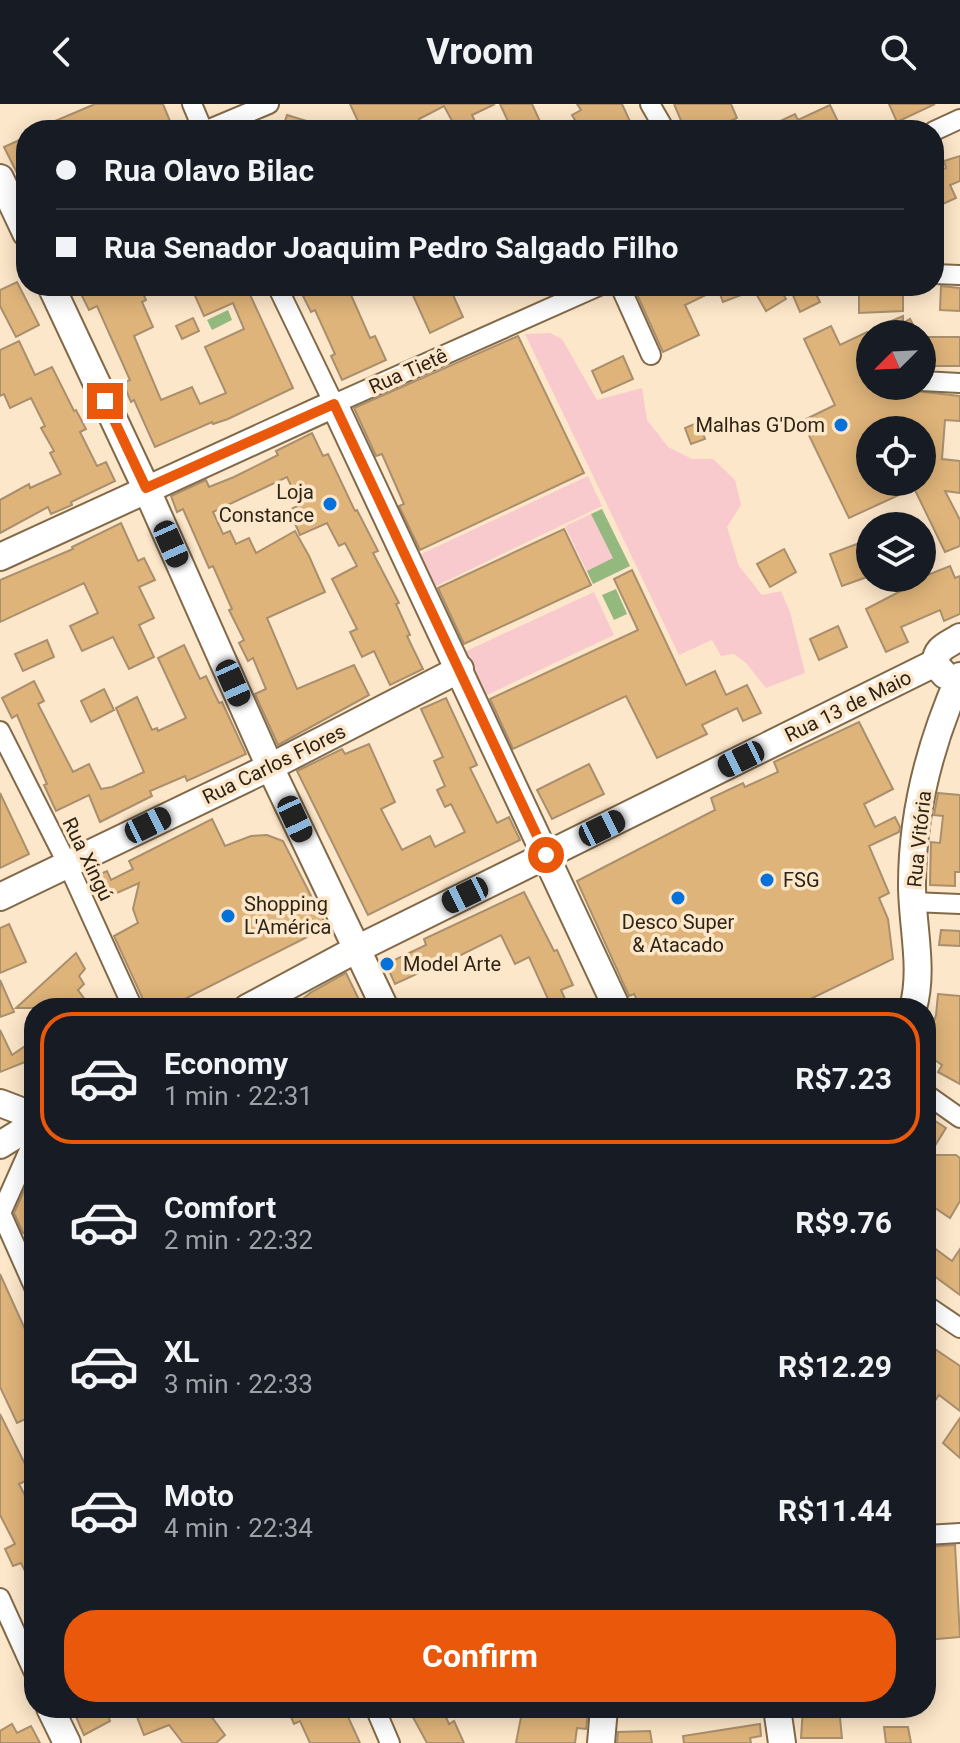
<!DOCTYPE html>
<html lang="en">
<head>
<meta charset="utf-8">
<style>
  body { margin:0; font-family:Roboto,sans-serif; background:#20242c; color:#f1f3f6; height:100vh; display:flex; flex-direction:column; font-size:30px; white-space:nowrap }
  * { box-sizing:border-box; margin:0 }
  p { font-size:26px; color:#9ea1a6 }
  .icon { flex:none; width:44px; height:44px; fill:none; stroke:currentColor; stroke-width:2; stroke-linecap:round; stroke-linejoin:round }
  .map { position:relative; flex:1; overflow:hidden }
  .side { position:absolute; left:24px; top:894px; width:912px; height:720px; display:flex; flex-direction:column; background:#171b24; border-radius:32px; box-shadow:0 4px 20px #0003 }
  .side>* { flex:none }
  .hud { position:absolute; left:16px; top:16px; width:928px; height:176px; border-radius:32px; box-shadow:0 4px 20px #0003; display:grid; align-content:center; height:176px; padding:0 40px; background:#171b24 }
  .needle { width:52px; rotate:246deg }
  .controls { position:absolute; left:856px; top:216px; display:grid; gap:16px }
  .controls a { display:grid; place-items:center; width:80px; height:80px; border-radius:50%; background:#171b24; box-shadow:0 4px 20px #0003; font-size:40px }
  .end { position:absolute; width:36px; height:36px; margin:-18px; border:10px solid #ea580c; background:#fff; box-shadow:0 0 0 4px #fff }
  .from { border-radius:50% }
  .car { position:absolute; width:24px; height:48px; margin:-24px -12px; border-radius:10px; box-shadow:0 0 6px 2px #0007; background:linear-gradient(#222 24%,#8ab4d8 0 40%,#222 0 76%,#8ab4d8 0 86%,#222 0) }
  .hud b { display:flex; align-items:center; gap:28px; height:76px; font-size:30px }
  .hud b+b { border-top:2px solid #363941 }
  .hud i { width:20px; height:20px; background:#f1f3f6 }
  ul { padding:14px 0 0; list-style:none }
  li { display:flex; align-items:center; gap:24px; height:132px; margin:0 16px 12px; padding:0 24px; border:4px solid transparent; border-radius:32px }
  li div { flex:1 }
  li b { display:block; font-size:30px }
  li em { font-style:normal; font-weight:700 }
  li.selected { border-color:#ea580c }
  li>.icon { width:72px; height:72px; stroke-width:1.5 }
  .action { display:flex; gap:16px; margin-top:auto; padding:16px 40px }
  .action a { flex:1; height:92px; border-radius:32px; background:#ea580c; color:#fff; font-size:32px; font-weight:700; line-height:92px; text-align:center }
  header { display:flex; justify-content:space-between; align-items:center; height:104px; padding:0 40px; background:#171b24; font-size:36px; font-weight:700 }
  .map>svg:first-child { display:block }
  .green { fill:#f8cacd }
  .water { fill:#94b97f }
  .building { fill:#dfb47a; stroke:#a98f6d; stroke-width:2; fill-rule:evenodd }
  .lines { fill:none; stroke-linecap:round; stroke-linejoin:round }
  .street-casing { stroke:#826a49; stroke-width:22 }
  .secondary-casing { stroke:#826a49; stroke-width:30 }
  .street { stroke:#fff; stroke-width:18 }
  .secondary { stroke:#fff; stroke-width:26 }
  .route { stroke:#ea580c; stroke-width:10 }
  .poi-dot { fill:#0472da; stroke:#fde7ca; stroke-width:3 }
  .labels { text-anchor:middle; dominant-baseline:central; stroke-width:7; stroke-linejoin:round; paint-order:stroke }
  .street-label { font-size:20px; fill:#2e2416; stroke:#fde7ca }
  .poi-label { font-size:20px; fill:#2e2416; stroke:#fde7ca; text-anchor:start }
</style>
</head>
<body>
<header><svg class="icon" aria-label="back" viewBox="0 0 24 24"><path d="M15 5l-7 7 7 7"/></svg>Vroom<svg class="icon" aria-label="search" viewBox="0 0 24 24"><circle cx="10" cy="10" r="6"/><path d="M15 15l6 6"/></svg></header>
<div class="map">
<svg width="960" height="1639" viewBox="0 0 960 1639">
  <rect width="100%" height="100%" fill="#fde7ca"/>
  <g class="green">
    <polygon points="550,229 562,235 597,296 642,284 647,316 668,343 692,355 713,355 735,376 741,401 727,423 739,462 762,491 781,487 790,508 805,569 766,584 746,559 734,550 721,552 712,536 679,551 525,230"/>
    <polygon points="588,372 602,402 434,483 419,451"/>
    <polygon points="602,405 630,462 593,480 565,422"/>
    <polygon points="594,488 614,531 485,592 464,548"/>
  </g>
  <g class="water">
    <polygon points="228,206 232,216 212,226 207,216"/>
    <polygon points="602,405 630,462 593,480 587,467 613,454 591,410"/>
    <polygon points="616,485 627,510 614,516 602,491"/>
  </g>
  <g class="building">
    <polygon points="95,0 163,0 172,22 161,26 34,26"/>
    <polygon points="350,0 495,0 472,11 479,26 457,26 444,2 419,15 421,19 405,26 362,26"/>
    <polygon points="500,0 532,0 544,26 512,26"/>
    <polygon points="577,0 622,0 634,26 581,26 572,11 581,6"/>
    <polygon points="674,0 731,0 737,14 711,26 685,26"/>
    <polygon points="889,0 935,0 897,18"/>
    <polygon points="830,1 842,26 761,26 795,10 798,16"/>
    <polygon points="287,11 326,23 325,26 282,26"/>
    <polygon points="26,33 26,87 4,43"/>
    <polygon points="960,52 960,77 950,81 956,94 934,104 934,69 946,64 944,57"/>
    <polygon points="17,178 39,221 16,233 0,202 0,186"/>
    <polygon points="77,182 140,182 146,196 142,198 153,223 134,232 161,296 192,283 200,300 226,289 205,243 244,225 233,199 204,212 192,185 198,182 246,182 293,284 228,315 213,320 212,318 155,343 134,296 131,298 123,279 130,276 97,202 89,206"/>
    <polygon points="298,182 347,182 370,234 375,232 386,256 342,276 331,252 335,250 315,206 311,208"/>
    <polygon points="423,182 449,182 463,213 430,229 411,187"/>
    <polygon points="645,182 778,182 786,195 766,207 754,186 723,198 718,185 685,201 699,231 663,248 635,186"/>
    <polygon points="789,182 812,182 820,198 800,208"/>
    <polygon points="859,182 903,182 903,207 859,209"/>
    <polygon points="941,182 960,184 960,207 940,206"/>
    <polygon points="903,212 903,219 910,215 918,230 881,230 893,224 889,218"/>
    <polygon points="193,214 199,227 182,235 176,222"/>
    <path d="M 831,222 L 840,241 L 867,228 L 870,235 L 870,282 L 960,292 L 960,317 L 945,316 L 942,355 L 960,357 L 960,389 L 945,387 L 960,416 L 960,442 L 945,448 L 914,384 L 849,414 L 802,317 L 835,301 L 804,235 ZM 870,326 L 922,326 L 922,378 L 870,378 Z"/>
    <polygon points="518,232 584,369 420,446 399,402 404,400 382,350 376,352 354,304"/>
    <rect x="922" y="233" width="38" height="29"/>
    <polygon points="19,237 35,271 52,263 74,307 76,306 86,325 80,328 97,362 106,358 115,377 71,398 72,401 51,410 48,403 0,429 0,396 29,380 30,384 61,370 50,349 54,347 41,324 45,322 31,294 10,304 4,290 0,292 0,246"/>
    <polygon points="623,252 633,275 602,289 592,267"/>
    <polygon points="699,318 705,335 691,340 685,324"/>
    <polygon points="312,329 323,352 328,350 355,407 357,406 378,447 373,449 399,499 396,500 410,531 407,532 423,565 390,581 374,547 362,553 350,528 357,525 332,475 357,462 345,439 339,442 327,419 300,431 289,406 300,401 287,373 213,408 223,430 230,427 236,440 249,434 256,449 295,427 309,452 325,488 267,514 297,585 354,561 369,591 278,641 255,590 266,585 253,554 248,557 239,539 244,536 229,506 232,505 213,462 209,464 183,405 177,408 171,392 206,376 209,383 234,373 278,351 276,347"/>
    <polygon points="121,419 138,457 144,454 155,476 139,483 154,514 139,521 154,553 129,565 113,533 82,547 70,522 98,509 84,479 0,518 0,476 73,445 72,443"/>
    <polygon points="564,425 591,481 464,540 438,484"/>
    <polygon points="862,438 870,459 870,472 842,482 830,450"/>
    <polygon points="784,445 796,468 770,483 757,460"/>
    <polygon points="950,462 955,474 960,472 960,510 944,517 940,506 901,523 908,538 886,548 866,505 926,474 925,472"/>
    <polygon points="632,466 686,581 715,567 726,591 747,581 761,609 743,617 737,604 702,621 707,630 657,654 626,592 513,645 490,595 638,526 614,475"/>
    <polygon points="838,522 847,543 819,556 810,535"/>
    <polygon points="47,536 54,553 23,567 15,550"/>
    <polygon points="184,541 200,575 206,572 219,599 222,598 246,650 187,677 185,672 150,687 152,692 100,718 89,691 56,707 44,681 47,680 17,611 12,614 2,594 34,577 44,597 38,600 73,668 89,660 101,685 112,683 144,668 116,604 137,593 152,626 157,624 158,627 186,614 158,554"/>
    <polygon points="104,585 114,606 91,618 81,597"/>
    <polygon points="446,594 477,661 470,664 497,719 509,713 520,736 368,811 297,667 342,645 345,650 369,640 395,698 381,705 402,746 430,732 435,743 465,728 451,700 445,703 437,686 445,682 434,657 443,653 421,605"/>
    <polygon points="859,618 893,685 864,700 875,723 895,713 900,723 899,728 869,742 889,789 879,794 888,815 893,855 802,899 804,904 641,904 634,890 629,892 577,777 715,706 711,694 743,679 745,683 778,668 774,658"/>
    <polygon points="589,660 604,690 552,715 537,686"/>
    <polygon points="0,689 29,750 0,764"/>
    <polygon points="938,689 960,691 960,768 955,768 955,782 930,781 931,738 940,739 943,712 934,711"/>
    <polygon points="212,715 225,742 251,732 267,731 283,737 327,823 167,904 147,904 114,832 138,819 133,805 139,779 99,797 89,775 107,767 111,776 133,765 129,757"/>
    <polygon points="524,788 554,847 557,846 573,881 561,886 569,904 529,904 548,895 529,853 515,860 501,831 437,863 436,861 395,880 386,860 426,841 424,835"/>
    <polygon points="9,820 26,858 0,869 0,824"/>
    <polygon points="941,826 960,827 960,842 939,841"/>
    <polygon points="76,849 85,865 79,872 84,880 78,886 91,904 16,904"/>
    <polygon points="346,869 363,904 292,904 310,889"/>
    <polygon points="0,876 14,908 0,913"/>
    <polygon points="938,890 960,892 960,980 938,968 942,961 926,950 926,942 936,911"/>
    <polygon points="0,926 12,951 34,936 34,968 25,958 0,968"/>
    <polygon points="926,1011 946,1024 926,1056"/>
    <polygon points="935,1051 956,1051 960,1054 960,1097 950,1114 926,1098 926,1066"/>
    <polygon points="27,1080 34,1084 34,1134 23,1129 14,1109"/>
    <polygon points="926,1138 952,1157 960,1145 960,1191 926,1166"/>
    <polygon points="0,1170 34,1245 34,1311 17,1319 0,1283"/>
    <polygon points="926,1239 960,1262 960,1307 939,1291 926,1310"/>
    <polygon points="0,1310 32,1374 19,1380 34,1409 34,1485 21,1459 13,1462 5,1445 15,1440 0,1411"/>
    <polygon points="960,1314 960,1354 943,1339"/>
    <polygon points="955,1441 960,1533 926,1536 926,1443"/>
    <polygon points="84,1604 105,1604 110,1617 84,1631 74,1608"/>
    <polygon points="157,1604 205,1604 225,1631 216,1639 183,1639 169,1621 144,1631 137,1613"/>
    <polygon points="287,1604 344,1604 360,1639 310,1639 300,1617 294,1620"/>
    <polygon points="408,1604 442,1604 449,1620 454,1617 464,1639 427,1639"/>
    <polygon points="803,1604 839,1604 842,1634 801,1634"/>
    <polygon points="522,1608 588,1609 586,1625 577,1624 575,1639 516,1639"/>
    <polygon points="12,1620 17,1629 31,1622 40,1639 0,1639 0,1627"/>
    <polygon points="760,1620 761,1632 750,1634 751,1639 684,1639 683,1632"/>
    <polygon points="884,1623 908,1623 911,1639 886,1639"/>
    <polygon points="650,1627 652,1639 617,1639 618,1628"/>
  </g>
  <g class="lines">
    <defs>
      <g id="street">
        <polyline points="192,0 203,26"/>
        <polyline points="650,0 665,26"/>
        <polyline points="207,26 269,0"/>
        <polyline points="934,27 960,15"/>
        <polyline points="934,170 960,171"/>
        <polyline points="277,182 334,300 599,182"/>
        <polyline points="620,182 651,251"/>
        <polyline points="922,277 960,279"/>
        <polyline points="0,627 68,761 133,904"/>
        <polyline points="912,798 960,800"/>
        <polyline points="926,990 960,1014"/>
        <polyline points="34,1035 1,1109 34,1183"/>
        <polyline points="926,1201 960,1224"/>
        <polyline points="926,1431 960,1429"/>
        <polyline points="0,1494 34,1569"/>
        <polyline points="375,1604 390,1639"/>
      </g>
      <g id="secondary">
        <polyline points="0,74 26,129"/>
        <polyline points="51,182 146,384 270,663 385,904"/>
        <polyline points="0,453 334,300 617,904"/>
        <path d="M 945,571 L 936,561 C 934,544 948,541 960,533"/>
        <polyline points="0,793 270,663 460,565"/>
        <polyline points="247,904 357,845 935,559"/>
        <path d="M 913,904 C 924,865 912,821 912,781 C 912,709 931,637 960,572"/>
        <polyline points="0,999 34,1012"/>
        <polyline points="0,1041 34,1020"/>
        <polyline points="50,1604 67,1639"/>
        <polyline points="777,1604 782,1639"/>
        <polyline points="601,1639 604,1604"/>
      </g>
    </defs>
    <use href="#street" class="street-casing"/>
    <use href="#secondary" class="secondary-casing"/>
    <use href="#street" class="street"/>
    <use href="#secondary" class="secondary"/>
  </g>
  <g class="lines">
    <polyline class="route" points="105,297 146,384 334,300 546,751"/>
  </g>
  <g class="poi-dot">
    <circle cx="841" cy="321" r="8"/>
    <circle cx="330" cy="400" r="8"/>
    <circle cx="767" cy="776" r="8"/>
    <circle cx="678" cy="794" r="8"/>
    <circle cx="228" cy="812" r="8"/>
    <circle cx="387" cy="860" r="8"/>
  </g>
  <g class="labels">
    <g class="street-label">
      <text transform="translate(408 267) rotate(-24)">Rua Tietê</text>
      <text transform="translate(848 602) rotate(-26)">Rua 13 de Maio</text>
      <text transform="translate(274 660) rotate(-26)">Rua Carlos Flores</text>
      <text transform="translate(919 735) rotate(-84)">Rua Vitória</text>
      <text transform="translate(88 755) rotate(64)">Rua Xingú</text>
    </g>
    <g class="poi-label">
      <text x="825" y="321" text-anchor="end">Malhas G'Dom</text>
      <text x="314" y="388" text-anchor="end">Loja<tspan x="314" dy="23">Constance</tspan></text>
      <text x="783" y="776">FSG</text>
      <text x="244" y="800">Shopping<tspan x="244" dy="23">L'América</tspan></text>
      <text x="678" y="818" text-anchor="middle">Desco Super<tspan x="678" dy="23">&amp; Atacado</tspan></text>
      <text x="403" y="860">Model Arte</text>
    </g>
  </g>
</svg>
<div class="controls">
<a><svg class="needle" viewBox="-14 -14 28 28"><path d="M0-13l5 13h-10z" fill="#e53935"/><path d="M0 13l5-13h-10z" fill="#9ea1a6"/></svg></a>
<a><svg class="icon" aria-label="locate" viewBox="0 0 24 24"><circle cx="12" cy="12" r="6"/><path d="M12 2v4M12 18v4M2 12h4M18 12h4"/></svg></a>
<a><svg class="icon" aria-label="layers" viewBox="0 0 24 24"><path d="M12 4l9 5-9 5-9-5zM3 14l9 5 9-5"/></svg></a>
</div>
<i class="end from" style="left:546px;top:751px"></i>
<i class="end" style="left:105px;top:297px"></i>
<i class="car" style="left:171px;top:440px;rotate:156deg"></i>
<i class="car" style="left:233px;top:579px;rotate:156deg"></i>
<i class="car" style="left:741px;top:655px;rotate:244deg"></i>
<i class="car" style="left:295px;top:715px;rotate:155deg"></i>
<i class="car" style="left:148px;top:721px;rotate:64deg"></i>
<i class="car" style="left:602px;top:724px;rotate:64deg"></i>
<i class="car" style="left:465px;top:791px;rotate:244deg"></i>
<div class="hud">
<b><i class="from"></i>Rua Olavo Bilac</b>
<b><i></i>Rua Senador Joaquim Pedro Salgado Filho</b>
</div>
<section class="side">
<ul>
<li class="selected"><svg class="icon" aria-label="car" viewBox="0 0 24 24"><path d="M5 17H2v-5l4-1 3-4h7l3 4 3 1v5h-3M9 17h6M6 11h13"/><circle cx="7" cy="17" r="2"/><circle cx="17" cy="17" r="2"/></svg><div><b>Economy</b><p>1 min · 22:31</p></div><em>R$7.23</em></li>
<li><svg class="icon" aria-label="car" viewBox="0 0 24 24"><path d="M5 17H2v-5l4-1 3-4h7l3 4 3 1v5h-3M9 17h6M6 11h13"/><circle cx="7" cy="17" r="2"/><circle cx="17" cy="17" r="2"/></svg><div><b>Comfort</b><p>2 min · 22:32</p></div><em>R$9.76</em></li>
<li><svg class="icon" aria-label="car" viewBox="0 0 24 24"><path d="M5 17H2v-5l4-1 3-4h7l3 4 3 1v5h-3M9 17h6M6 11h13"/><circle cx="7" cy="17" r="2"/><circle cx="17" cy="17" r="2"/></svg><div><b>XL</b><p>3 min · 22:33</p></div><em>R$12.29</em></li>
<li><svg class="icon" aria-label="car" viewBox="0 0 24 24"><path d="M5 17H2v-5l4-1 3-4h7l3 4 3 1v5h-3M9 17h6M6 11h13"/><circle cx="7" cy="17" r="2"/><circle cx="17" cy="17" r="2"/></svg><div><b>Moto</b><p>4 min · 22:34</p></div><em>R$11.44</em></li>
</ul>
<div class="action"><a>Confirm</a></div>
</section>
</div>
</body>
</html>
